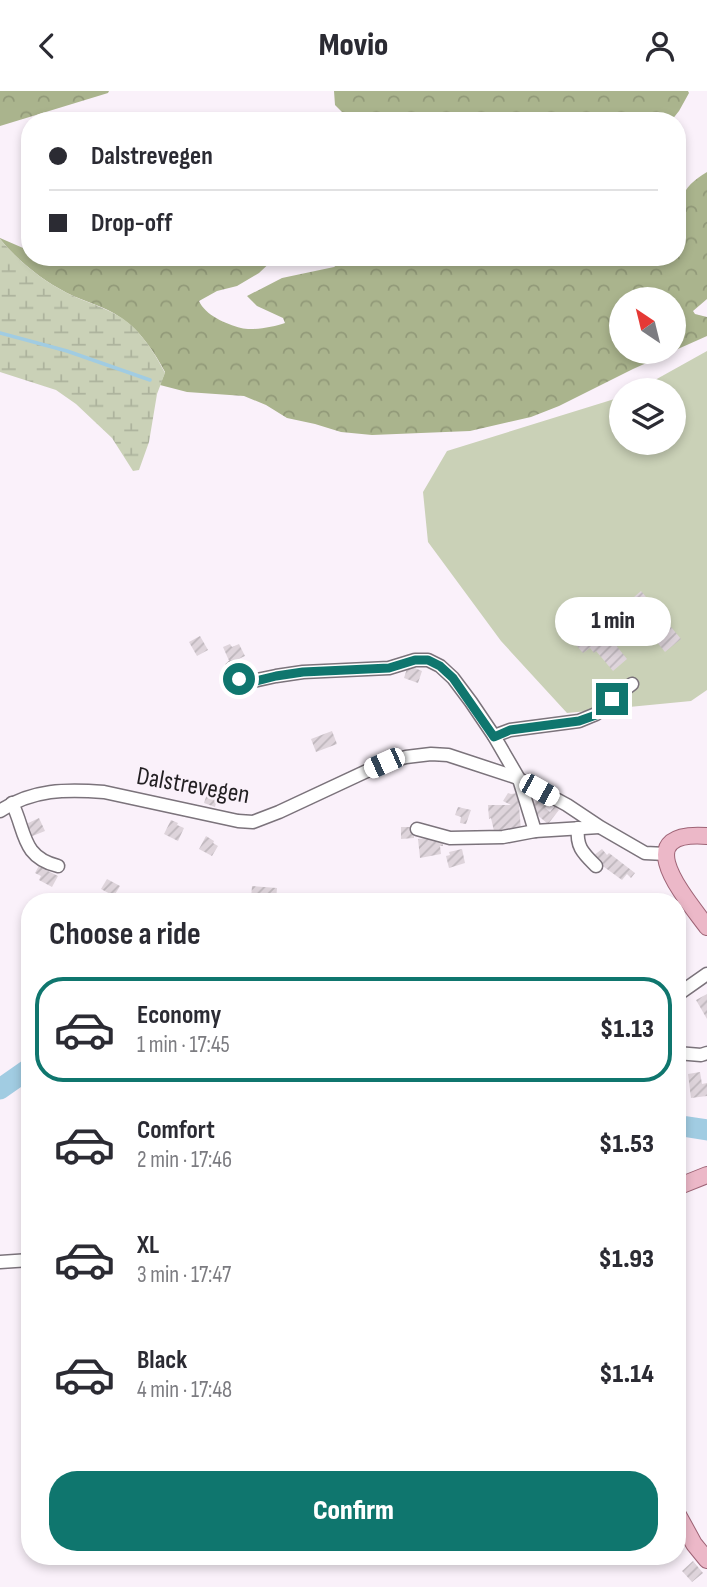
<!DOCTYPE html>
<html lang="en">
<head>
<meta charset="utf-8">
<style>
  body { margin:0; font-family:"Sofia Sans Condensed",sans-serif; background:#f7f7f7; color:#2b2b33; height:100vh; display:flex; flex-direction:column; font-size:26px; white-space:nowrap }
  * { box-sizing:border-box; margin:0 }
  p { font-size:23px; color:#7c7c81 }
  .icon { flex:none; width:38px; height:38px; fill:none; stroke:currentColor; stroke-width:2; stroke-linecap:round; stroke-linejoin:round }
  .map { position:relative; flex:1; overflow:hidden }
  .details { position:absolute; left:21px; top:802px; width:665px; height:672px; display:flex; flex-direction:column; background:#fff; border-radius:28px; box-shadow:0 4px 10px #0003 }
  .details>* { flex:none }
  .hud { position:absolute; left:21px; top:21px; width:665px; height:154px; border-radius:28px; box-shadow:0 4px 10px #0003; display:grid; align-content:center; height:154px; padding:0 28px; background:#fff }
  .needle { width:46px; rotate:325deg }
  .controls { position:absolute; left:609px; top:196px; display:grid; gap:14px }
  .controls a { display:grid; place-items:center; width:77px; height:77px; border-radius:50%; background:#fff; box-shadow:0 4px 10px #0003; font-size:35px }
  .end { position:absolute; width:32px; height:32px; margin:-16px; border:9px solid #0f766e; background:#fff; box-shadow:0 0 0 4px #fff }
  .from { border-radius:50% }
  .bubble { position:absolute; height:49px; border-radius:24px; background:#fff; box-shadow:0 4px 10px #0003; font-size:23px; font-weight:800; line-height:49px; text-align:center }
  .car { position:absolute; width:21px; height:42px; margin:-21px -10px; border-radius:9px; box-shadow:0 0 5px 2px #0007; background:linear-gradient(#fff 24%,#345 0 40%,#fff 0 76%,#345 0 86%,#fff 0) }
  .hud b { display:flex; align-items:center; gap:24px; height:66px; font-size:26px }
  .hud b+b { border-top:2px solid #e1e1e2 }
  .hud i { width:18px; height:18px; background:#2b2b33 }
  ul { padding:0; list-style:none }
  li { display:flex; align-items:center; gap:21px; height:105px; margin:0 14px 10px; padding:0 14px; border:4px solid transparent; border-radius:28px }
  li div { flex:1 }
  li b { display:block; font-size:26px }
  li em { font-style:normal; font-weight:800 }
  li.selected { border-color:#0f766e }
  li>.icon { width:63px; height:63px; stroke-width:1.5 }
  h2 { padding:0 28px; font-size:32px; line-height:84px }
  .button { display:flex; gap:14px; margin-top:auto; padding:14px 28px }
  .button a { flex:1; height:80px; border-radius:28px; background:#0f766e; color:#fff; font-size:28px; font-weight:800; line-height:80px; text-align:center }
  header { display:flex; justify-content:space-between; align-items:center; height:91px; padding:0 28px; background:#fff; font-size:32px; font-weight:800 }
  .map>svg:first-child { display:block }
  .green { fill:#cad1b7 }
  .forest { fill:url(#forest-crowns); fill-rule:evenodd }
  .wetland { fill:url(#wetland-marsh) }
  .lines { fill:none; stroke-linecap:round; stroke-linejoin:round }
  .stream { stroke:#a1cce2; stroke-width:3.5 }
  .river { stroke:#a1cce2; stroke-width:21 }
  .building { fill:url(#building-hatch) }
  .minor-casing { stroke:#7b737b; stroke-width:15 }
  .major-casing { stroke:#9e6476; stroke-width:18 }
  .minor { stroke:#fff; stroke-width:12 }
  .major { stroke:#ecb8c8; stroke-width:16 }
  .route { stroke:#0f766e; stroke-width:9 }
  .labels { text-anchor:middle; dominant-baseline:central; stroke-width:5; stroke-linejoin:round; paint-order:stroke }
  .street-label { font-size:26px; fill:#221f22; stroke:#faf1fa }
</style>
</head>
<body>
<header><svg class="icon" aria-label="back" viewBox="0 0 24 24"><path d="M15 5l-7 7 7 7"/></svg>Movio<svg class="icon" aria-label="person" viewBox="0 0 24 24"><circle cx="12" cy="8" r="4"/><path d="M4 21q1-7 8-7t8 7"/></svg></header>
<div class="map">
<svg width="707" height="1496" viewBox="0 0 707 1496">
  <defs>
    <pattern id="forest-crowns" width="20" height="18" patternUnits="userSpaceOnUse" patternTransform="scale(1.75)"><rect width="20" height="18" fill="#aab48d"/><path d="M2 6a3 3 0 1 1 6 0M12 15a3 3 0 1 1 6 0" fill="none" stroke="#929a79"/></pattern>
    <pattern id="wetland-marsh" width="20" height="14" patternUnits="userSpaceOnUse" patternTransform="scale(1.75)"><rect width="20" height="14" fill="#cad1b7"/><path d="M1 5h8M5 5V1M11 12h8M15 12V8" fill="none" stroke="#adb39d"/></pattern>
    <pattern id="building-hatch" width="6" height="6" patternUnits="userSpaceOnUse" patternTransform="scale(1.75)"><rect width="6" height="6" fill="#ded4db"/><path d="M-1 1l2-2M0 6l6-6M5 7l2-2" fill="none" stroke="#beb6bc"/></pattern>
  </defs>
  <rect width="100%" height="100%" fill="#faf1fa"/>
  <polygon class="green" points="707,260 707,599 691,610 567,622 501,550 428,451 423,401 447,360 621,306 621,352 674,352 674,299 637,299"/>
  <g class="forest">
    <polygon points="0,0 109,0 108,2 0,35"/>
    <polygon points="334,0 688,0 689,2 679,20 671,30 456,30 441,28 440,30 351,30 335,14"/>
    <path d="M 707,81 L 707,208 L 693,220 L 695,223 L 707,226 L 707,245 L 633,278 L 559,315 L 531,326 L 470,340 L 372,344 L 341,341 L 315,333 L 287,327 L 266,314 L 244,305 L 187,301 L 160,294 L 165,281 C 155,262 140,239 121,227 C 105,215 85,211 67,202 C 42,189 18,170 0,148 L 0,147 L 30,160 L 30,166 L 276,166 L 259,182 L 237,195 L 217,200 L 199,210 C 205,224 226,233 241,237 C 252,240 274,236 285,232 L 283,227 L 257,215 L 247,205 L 282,187 L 334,176 L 348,166 L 677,166 C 677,130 670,102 707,81 ZM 621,208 L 674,208 L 674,261 L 621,261 Z"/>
  </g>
  <path class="wetland" d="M 0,148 C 18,170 42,189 67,202 C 85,211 105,216 122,227 C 140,239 155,262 165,282 L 157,303 L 149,351 L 139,379 L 133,380 L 112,347 L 76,313 L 56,299 L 0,281 Z"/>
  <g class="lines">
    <polyline class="stream" points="0,242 67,260 150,289"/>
    <g class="river">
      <polyline points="0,998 30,977"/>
      <polyline points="677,1032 682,1035 707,1039"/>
    </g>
  </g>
  <g class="building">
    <polygon points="641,500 681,548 665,561 626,513"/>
    <polygon points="614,523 625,536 611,548 627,568 613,580 596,560 594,562 590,557 583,562 576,554"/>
    <polygon points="200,545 208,559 197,565 189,551"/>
    <polygon points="230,553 232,556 239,553 245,565 230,572 223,556"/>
    <polygon points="408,574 422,580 418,592 404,587"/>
    <polygon points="332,640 337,653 316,661 311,648"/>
    <polygon points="209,702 218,705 215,716 204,712 207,703"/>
    <polygon points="508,702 511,703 518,702 521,739 494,740 491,727 489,728 488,714 511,714 503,710"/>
    <polygon points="539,707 547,715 545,717 550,721 555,715 559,719 548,733 535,722 536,720 531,715"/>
    <polygon points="458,716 471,719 466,733 460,732 461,726 455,724"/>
    <polygon points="39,727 45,740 30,746 24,734"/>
    <polygon points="171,729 178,732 177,734 184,737 178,750 164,743"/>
    <polygon points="401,736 414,736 414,747 401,748"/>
    <polygon points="206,745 214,750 213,752 218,755 212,765 199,758"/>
    <polygon points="437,746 442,750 443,755 440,755 441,763 420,767 418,748"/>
    <polygon points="462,758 465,772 449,777 446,765 450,764 449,761"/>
    <polygon points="602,758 607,764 609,762 635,782 631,787 627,783 622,789 600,773 593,765"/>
    <polygon points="41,771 48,775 46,779 58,785 52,796 39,789 41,785 35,782"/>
    <polygon points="107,788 120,795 114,805 101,798"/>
    <polygon points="252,795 277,797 276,810 251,808"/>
    <polygon points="707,903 707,928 696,909"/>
    <polygon points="700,981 702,993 707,992 707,1005 691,1007 688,983"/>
    <polygon points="693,1470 703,1482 692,1491 682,1480"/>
  </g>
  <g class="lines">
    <defs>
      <g id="minor">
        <polyline points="232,577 239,588 248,591 276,585 303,581 389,577 415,569 428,569 440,575 453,587 471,611 494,645 519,688 535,740"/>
        <polyline points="494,645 510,639 579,630 596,623 612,608 632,593"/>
        <path d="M 12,712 C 26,740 21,766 58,775"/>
        <path d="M 0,720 C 32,698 67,698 104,701 L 238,730 L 253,731 L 279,721 L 384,672 L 406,666 L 431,663 L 448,664 L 515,686 L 567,714 L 600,736 L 645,762 L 666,763"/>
        <path d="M 578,737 C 576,756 583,762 596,775"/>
        <polyline points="417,738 450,747 503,746 535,740 599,736"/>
        <polyline points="677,904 707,883"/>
        <polyline points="677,962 701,964 707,962"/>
        <polyline points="0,1171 30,1169"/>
      </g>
      <g id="major">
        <path d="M 707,745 C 627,739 685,806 707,836"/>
        <polyline points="677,1096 707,1084"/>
        <polyline points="677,1422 694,1453 707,1469"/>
      </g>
    </defs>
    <use href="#minor" class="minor-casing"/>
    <use href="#major" class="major-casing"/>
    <use href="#minor" class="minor"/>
    <use href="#major" class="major"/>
  </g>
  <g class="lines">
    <polyline class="route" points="239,588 248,592 276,585 303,581 389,577 415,569 428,569 440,575 453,587 494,646 510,639 579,630 596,624 612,608"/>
  </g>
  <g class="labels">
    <g class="street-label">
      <text transform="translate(193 695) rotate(10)">Dalstrevegen</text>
    </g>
  </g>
</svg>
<div class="controls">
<a><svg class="needle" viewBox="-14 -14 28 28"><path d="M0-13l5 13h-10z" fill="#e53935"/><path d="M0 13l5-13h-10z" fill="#7c7c81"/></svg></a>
<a><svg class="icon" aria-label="layers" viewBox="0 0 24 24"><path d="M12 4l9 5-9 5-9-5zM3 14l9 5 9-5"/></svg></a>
</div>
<i class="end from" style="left:239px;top:588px"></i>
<i class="end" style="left:612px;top:608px"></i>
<div class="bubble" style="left:555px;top:506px;width:116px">1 min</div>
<i class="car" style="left:384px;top:672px;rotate:246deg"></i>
<i class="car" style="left:539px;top:699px;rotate:119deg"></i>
<div class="hud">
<b><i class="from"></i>Dalstrevegen</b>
<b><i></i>Drop-off</b>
</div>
<section class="details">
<h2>Choose a ride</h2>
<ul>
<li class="selected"><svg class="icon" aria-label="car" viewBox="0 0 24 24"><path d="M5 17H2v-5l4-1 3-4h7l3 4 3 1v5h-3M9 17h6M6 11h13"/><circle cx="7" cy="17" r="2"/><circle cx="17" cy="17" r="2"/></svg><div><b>Economy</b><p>1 min · 17:45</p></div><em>$1.13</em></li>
<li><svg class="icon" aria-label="car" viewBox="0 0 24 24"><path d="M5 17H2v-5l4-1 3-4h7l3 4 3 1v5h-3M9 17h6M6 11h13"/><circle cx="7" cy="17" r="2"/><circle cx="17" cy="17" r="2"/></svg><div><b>Comfort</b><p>2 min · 17:46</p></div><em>$1.53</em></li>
<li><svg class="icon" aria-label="car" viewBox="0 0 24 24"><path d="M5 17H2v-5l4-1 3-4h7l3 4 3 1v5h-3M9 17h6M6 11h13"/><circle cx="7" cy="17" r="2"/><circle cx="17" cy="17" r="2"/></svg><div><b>XL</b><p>3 min · 17:47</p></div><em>$1.93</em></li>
<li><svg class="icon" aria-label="car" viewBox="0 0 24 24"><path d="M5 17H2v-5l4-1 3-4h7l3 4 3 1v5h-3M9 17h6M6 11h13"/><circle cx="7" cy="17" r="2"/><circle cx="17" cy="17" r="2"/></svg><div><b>Black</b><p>4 min · 17:48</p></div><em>$1.14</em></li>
</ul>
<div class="button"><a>Confirm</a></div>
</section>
</div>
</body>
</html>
